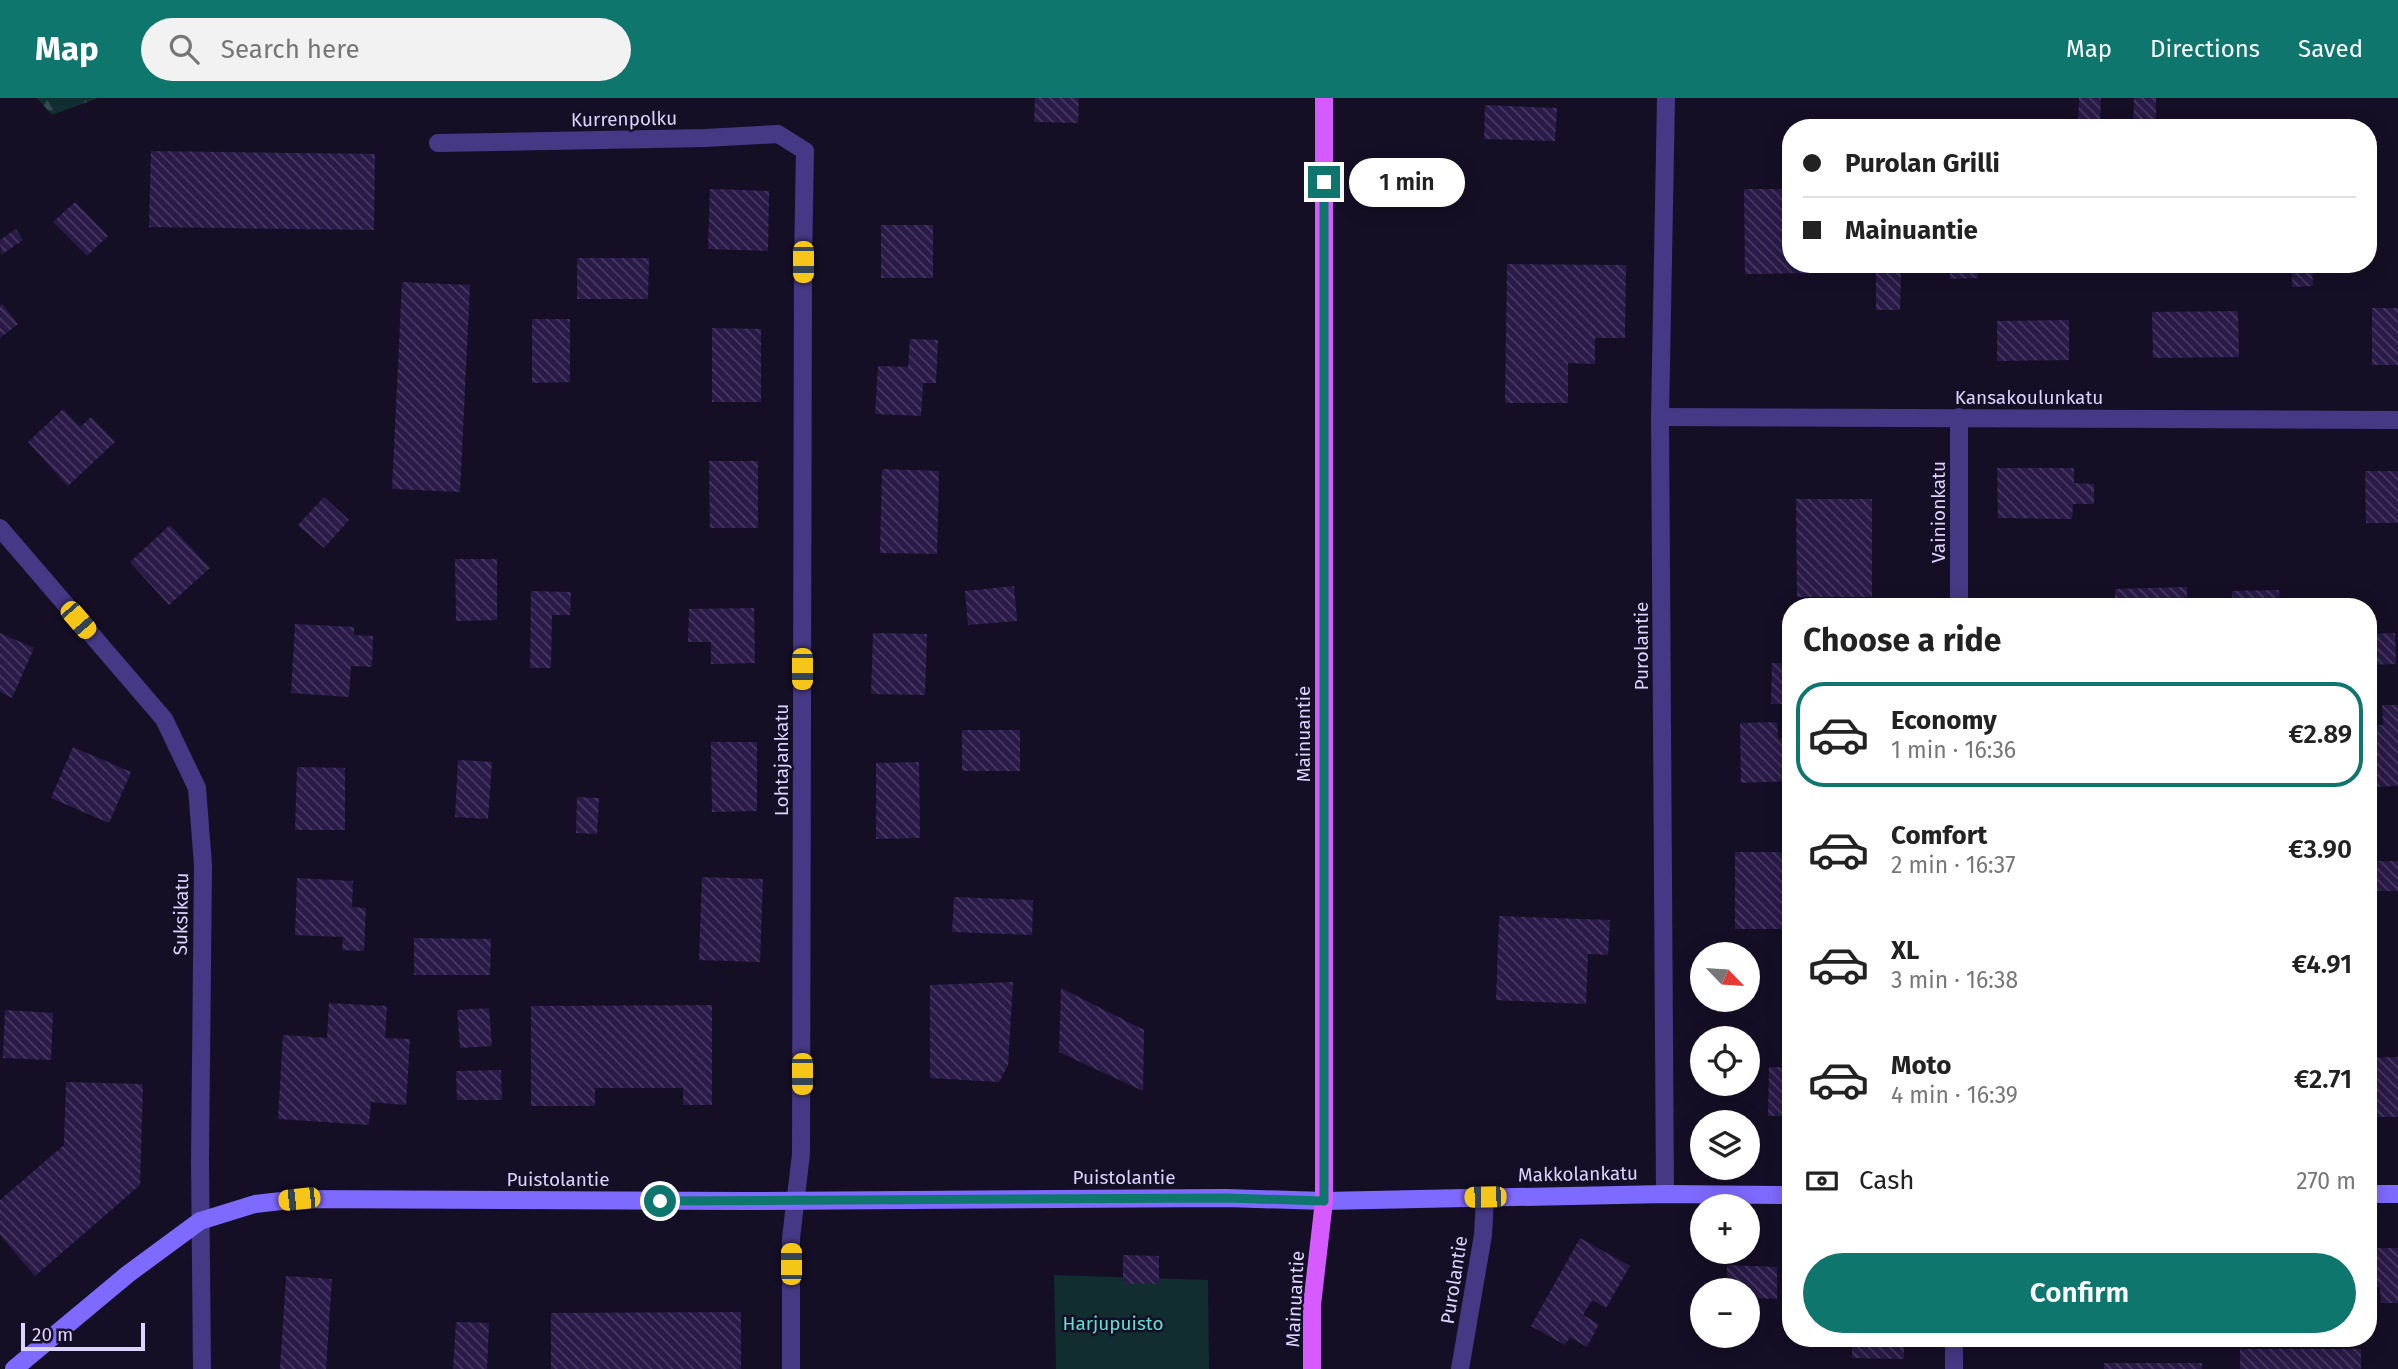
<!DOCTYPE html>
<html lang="en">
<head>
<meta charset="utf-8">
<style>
  body { margin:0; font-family:"Fira Sans",sans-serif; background:#f2f2f2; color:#222; height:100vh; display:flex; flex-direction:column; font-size:26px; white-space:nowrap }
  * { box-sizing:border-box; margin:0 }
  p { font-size:23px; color:#767676 }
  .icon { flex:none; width:38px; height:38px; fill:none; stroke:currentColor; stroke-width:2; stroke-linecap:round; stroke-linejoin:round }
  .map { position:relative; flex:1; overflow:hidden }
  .drawer { position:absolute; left:1782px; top:500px; width:595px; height:749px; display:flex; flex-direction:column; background:#fff; border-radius:28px; box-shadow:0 4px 18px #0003 }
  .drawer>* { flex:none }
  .guide { position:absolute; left:1782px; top:21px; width:595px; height:154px; border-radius:28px; box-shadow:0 4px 18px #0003; display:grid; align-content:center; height:154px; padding:0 21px; background:#fff }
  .needle { width:46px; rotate:115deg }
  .tools { position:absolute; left:1690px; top:844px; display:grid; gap:14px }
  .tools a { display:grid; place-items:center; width:70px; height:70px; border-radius:50%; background:#fff; box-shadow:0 4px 18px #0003; font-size:35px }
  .scale { position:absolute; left:21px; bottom:18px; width:124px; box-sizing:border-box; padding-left:7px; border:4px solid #ddd3ff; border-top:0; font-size:19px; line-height:24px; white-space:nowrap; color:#ddd3ff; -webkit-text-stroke:5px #150f26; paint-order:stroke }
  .end { position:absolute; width:32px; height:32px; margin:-16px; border:9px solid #0f766e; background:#fff; box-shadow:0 0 0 4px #fff }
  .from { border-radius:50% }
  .bubble { position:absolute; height:49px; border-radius:24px; background:#fff; box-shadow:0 4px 18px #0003; font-size:23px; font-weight:600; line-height:49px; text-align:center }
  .car { position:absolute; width:21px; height:42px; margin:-21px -10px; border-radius:9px; box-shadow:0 0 5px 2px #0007; background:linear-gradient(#f5c518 24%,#345 0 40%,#f5c518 0 76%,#345 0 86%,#f5c518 0) }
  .guide b { display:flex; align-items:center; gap:24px; height:66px; font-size:26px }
  .guide b+b { border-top:2px solid #e0e0e0 }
  .guide i { width:18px; height:18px; background:#222 }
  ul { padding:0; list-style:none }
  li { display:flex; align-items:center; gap:21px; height:105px; margin:0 14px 10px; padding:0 7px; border:4px solid transparent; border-radius:28px }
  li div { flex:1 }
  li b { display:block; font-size:26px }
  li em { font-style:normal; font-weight:600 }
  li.on { border-color:#0f766e }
  li>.icon { width:63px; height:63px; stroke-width:1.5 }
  h2 { padding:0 21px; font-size:32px; line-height:84px }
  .pay { display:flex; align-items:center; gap:18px; height:77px; padding:0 21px; font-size:26px }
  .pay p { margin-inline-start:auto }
  .primary-button { display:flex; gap:14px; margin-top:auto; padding:14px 21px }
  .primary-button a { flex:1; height:80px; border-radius:42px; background:#0f766e; color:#fff; font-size:28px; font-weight:600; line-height:80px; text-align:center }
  header { display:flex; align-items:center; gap:42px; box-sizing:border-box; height:98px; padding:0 35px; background:#0f766e; color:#fff }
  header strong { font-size:33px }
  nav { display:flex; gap:38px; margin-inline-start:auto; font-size:24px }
  .search { width:490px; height:63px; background:#f2f2f2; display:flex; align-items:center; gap:18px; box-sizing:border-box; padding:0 24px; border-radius:38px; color:#767676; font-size:26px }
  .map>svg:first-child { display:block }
  .forest { fill:url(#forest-firs) }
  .green { fill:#112d30 }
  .building { fill:url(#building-back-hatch) }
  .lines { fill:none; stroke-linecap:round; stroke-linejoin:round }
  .street { stroke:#453985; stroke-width:18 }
  .secondary { stroke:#7f6aff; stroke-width:18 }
  .primary { stroke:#d55aff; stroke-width:18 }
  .route { stroke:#0f766e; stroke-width:9 }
  .labels { text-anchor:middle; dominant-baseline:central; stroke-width:5; stroke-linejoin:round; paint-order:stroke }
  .street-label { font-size:19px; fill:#ddd3ff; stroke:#150f26 }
  .park-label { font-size:19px; fill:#5de1d0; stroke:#150f26 }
</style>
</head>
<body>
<header>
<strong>Map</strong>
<div class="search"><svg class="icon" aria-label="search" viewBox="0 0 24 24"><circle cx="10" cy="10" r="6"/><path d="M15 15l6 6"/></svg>Search here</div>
<nav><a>Map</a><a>Directions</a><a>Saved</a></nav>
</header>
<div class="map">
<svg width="2398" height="1271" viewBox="0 0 2398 1271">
  <defs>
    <pattern id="forest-firs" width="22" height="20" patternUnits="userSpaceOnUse" patternTransform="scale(1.75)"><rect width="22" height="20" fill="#112d30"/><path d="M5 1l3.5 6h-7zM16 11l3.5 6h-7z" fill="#334b4f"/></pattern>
    <pattern id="building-back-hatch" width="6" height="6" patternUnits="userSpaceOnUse" patternTransform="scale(1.75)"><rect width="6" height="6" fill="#291a47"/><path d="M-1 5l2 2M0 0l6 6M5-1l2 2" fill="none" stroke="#483a63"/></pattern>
  </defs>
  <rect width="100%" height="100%" fill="#150f26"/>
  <polygon class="forest" points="37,0 98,0 52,17"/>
  <polygon class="green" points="1054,1177 1208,1182 1209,1271 1056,1271"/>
  <g class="building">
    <polygon points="1035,0 1079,0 1078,25 1034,24"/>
    <polygon points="2079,0 2101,0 2100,30 2078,30"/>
    <polygon points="2134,0 2156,0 2156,30 2133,30"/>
    <polygon points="1485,7 1557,10 1555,43 1484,41"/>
    <polygon points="151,53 375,56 374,132 149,129"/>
    <polygon points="710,91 769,93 768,153 708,151"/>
    <polygon points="1744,91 1790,91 1790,166 1812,166 1812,175 1745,176"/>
    <polygon points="75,104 108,138 87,158 53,124"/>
    <rect x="881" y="127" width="52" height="53"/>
    <polygon points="16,131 23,142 1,157 0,142"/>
    <polygon points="577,160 649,160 648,201 577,201"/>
    <polygon points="1507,166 1626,167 1625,240 1595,240 1595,266 1568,265 1568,305 1505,305"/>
    <polygon points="1950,166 1978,166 1978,180 1950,181"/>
    <polygon points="2307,166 2312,166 2313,188 2292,189 2292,167"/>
    <polygon points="1876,172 1901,172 1900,212 1876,212"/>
    <polygon points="402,184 470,187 460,394 392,391"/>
    <polygon points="2,206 18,226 0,240 0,208"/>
    <rect x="2372" y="210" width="26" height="57"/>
    <polygon points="2238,213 2239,259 2153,260 2152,214"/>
    <polygon points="532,221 570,221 570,284 532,285"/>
    <polygon points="2069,222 2069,262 1997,263 1997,223"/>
    <polygon points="712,230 761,231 761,304 712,304"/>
    <polygon points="910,241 938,242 936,285 923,285 921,318 875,316 878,268 908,269"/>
    <polygon points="63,311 80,329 91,319 115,344 68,388 28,344"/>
    <polygon points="709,363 758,363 758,430 710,430"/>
    <polygon points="1997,370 2074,370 2074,385 2094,386 2094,406 2073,406 2072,421 1998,420"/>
    <polygon points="882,371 939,373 937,456 880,455"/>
    <polygon points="2365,373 2398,373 2398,425 2366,425"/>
    <polygon points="324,399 349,422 324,450 298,427"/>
    <polygon points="1796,401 1872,401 1872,499 1797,499"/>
    <polygon points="170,427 210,470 169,507 130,464"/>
    <polygon points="455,461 497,461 497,522 456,523"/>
    <polygon points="1014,488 1017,523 968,527 965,493"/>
    <polygon points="2187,489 2187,509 2115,509 2115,491"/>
    <polygon points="2279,492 2280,509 2232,509 2232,493"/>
    <polygon points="531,493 571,494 570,517 552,517 551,570 530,570"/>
    <polygon points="754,510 755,565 711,566 711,544 688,544 689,511"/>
    <polygon points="295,526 354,529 354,537 373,538 372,569 351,568 349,599 291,595"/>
    <polygon points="0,535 34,550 12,600 0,594"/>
    <polygon points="873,535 927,536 925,597 871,596"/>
    <polygon points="2395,535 2396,566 2368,567 2368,536"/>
    <polygon points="1772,565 1790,565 1790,606 1771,606"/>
    <polygon points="2382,607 2398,607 2398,688 2368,689 2368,627 2383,627"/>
    <polygon points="1777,624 1778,641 1790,640 1790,683 1741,685 1740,625"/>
    <rect x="962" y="632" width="58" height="41"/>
    <polygon points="711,644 757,644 757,713 712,714"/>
    <polygon points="73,649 131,674 109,725 51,700"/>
    <polygon points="458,662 492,664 488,721 455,719"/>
    <polygon points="919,664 920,740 876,741 876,665"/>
    <polygon points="297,669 345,670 345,732 295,732"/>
    <polygon points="577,699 599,700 597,736 576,735"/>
    <rect x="1735" y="754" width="55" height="77"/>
    <rect x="2368" y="763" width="30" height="30"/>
    <polygon points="702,779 763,781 760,864 699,862"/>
    <polygon points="297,780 353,783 352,809 366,810 364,853 342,852 343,839 295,837"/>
    <polygon points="954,799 1033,802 1032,837 952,834"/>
    <polygon points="1499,818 1610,822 1608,857 1588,856 1586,906 1496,902"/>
    <polygon points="414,840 491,841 490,877 414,877"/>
    <polygon points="1013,884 1008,967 999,984 930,980 930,887"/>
    <polygon points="1061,890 1144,932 1143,993 1059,954"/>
    <polygon points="329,905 387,908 385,940 410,941 406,1007 371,1004 369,1027 278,1021 283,937 327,940"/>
    <polygon points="712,907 712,1007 683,1007 683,990 595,990 595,1008 531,1008 531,908"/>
    <polygon points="489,910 492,948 460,950 457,912"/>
    <polygon points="5,912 53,915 51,962 3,960"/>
    <polygon points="2398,959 2398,1019 2368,1019 2368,960"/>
    <polygon points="1769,969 1790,969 1790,1018 1768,1018"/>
    <polygon points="501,972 502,1002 457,1002 456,973"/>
    <polygon points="66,984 143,986 140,1087 35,1178 0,1137 0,1102 64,1047"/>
    <polygon points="1580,1140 1630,1168 1606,1210 1592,1202 1583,1217 1599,1226 1587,1249 1570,1239 1565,1247 1531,1228"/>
    <polygon points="2368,1150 2398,1150 2398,1205 2381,1205 2380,1189 2368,1189"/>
    <polygon points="1123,1157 1159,1158 1159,1186 1123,1186"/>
    <polygon points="1727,1167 1777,1169 1777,1201 1748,1200 1748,1192 1727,1192"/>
    <polygon points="286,1178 332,1181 326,1271 280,1271"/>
    <polygon points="741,1214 741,1271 551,1271 551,1215"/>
    <polygon points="456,1224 489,1225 487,1271 453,1271"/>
    <polygon points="1841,1241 1904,1241 1904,1261 1852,1260 1852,1248 1841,1248"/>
    <rect x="2240" y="1251" width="121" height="20"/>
    <rect x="2104" y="1265" width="98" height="6"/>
  </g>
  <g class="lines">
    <g class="street">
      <polyline points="438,45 705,40 778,36 805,53 803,164 801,1056 791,1140 791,1271"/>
      <polyline points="1660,319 2398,322"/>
      <polyline points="0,430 164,621 197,690 203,767 200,1063 202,1271"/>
      <polyline points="1959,509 1959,319"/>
      <polyline points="1665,1096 1660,319 1666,0"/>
      <polyline points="1460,1271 1483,1137 1485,1099"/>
      <polyline points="1954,1271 1954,1241"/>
    </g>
    <g class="secondary">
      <polyline points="2368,1096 2398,1096"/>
      <polyline points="14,1271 128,1176 200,1123 255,1106 299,1101 744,1103 1226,1100 1324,1103 1665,1096 1790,1097"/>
    </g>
    <polyline class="primary" points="1312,1271 1312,1207 1324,1103 1324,0"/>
  </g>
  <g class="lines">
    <polyline class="route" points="660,1103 1226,1100 1324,1103 1324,84"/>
  </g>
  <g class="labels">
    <g class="street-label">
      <text transform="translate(624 21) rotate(-1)">Kurrenpolku</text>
      <text x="2029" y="299">Kansakoulunkatu</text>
      <text transform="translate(1938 414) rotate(-90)">Vainionkatu</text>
      <text transform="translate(1641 548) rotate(-90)">Purolantie</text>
      <text transform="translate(1303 636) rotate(-90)">Mainuantie</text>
      <text transform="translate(781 662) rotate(-90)">Lohtajankatu</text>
      <text transform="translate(181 816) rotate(-89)">Suksikatu</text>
      <text transform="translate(1578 1076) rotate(-1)">Makkolankatu</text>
      <text x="1124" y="1079">Puistolantie</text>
      <text x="558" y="1081">Puistolantie</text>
      <text transform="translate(1454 1182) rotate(-81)">Purolantie</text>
      <text transform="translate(1295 1201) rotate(-87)">Mainuantie</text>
    </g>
    <g class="park-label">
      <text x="1113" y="1225">Harjupuisto</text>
    </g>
  </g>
</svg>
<div class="tools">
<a><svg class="needle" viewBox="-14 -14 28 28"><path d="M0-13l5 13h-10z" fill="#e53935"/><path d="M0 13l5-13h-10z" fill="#767676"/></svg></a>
<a><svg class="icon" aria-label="locate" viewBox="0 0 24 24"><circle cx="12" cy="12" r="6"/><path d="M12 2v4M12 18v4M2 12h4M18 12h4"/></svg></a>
<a><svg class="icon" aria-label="layers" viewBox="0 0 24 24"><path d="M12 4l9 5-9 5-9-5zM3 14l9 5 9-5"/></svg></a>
<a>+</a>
<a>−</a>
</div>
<div class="scale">20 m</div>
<i class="end from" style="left:660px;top:1103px"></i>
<i class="end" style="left:1324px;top:84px"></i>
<div class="bubble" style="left:1349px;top:60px;width:116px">1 min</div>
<i class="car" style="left:803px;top:164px;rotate:180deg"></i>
<i class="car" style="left:78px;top:522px;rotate:139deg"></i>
<i class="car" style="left:802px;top:571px;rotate:180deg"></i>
<i class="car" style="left:802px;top:976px;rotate:180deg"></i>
<i class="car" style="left:1485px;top:1099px;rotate:269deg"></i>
<i class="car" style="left:299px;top:1101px;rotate:264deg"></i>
<i class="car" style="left:791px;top:1166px;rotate:0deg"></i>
<div class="guide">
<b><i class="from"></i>Purolan Grilli</b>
<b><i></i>Mainuantie</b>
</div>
<section class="drawer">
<h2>Choose a ride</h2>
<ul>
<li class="on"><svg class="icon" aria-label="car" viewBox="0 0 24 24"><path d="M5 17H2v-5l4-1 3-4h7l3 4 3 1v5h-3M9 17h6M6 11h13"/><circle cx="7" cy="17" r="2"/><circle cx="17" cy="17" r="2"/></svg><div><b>Economy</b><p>1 min · 16:36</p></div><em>€2.89</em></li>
<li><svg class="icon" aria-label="car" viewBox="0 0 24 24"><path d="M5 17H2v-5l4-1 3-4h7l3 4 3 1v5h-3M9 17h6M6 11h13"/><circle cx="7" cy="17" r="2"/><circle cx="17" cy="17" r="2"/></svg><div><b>Comfort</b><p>2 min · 16:37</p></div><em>€3.90</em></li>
<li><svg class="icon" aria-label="car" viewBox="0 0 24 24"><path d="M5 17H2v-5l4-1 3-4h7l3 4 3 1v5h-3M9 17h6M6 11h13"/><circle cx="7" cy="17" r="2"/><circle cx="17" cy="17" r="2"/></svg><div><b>XL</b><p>3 min · 16:38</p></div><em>€4.91</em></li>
<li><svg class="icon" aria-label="car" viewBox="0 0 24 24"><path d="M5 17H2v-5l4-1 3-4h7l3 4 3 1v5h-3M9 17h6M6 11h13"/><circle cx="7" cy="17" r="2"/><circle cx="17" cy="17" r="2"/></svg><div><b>Moto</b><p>4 min · 16:39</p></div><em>€2.71</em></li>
</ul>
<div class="pay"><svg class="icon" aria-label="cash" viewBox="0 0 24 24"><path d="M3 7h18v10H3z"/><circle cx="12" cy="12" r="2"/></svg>Cash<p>270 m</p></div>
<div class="primary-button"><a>Confirm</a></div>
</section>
</div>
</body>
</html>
